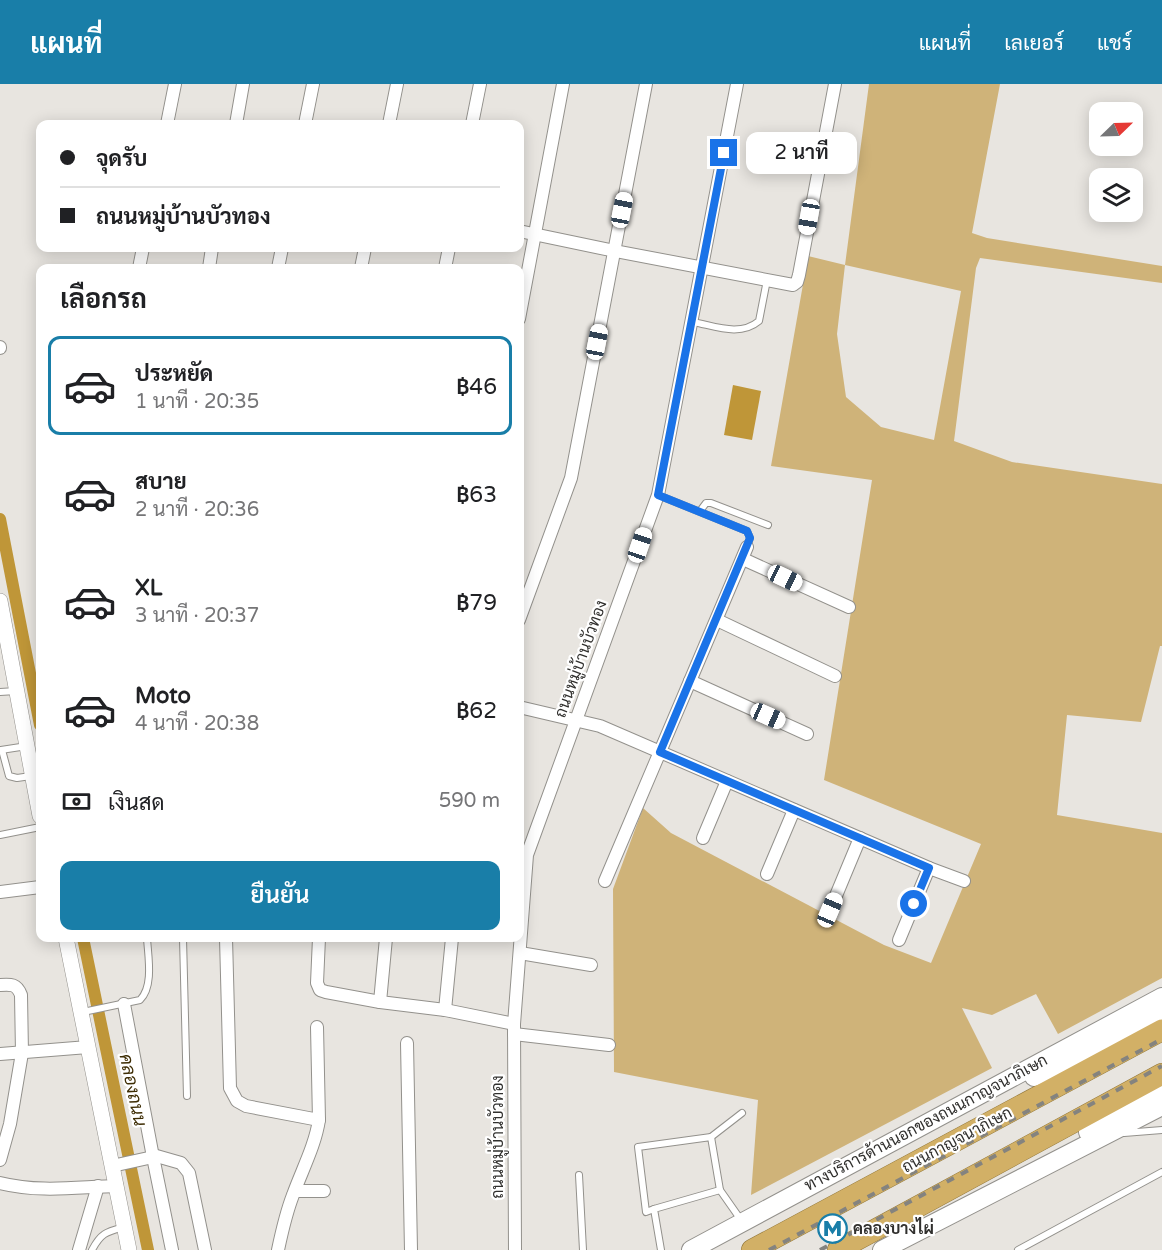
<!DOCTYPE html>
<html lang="th">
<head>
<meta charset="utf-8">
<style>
  body { margin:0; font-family:"Varela Round",Sarabun,sans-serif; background:#f2f2f2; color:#202124; height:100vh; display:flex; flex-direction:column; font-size:22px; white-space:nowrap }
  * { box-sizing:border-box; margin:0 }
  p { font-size:20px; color:#757577 }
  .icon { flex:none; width:33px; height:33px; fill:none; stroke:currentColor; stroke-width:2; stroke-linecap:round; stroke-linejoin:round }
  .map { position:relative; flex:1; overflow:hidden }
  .side { position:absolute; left:36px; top:180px; width:488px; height:678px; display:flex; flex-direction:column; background:#fff; border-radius:12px; box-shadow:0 3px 15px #0003 }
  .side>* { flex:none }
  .hud { position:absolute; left:36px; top:36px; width:488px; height:132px; border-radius:12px; box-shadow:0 3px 15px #0003; display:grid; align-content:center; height:132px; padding:0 24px; background:#fff }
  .needle { width:39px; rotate:67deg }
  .controls { position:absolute; left:1089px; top:18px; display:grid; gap:12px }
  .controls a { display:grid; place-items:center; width:54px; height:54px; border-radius:12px; background:#fff; box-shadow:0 3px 15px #0003; font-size:30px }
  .end { position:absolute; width:27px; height:27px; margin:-14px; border:8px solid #1a73e8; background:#fff; box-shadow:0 0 0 3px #fff }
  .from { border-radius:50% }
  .bubble { position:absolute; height:42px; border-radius:12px; background:#fff; box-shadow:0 3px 15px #0003; font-size:20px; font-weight:600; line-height:42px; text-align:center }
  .car { position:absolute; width:18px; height:36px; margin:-18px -9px; border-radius:8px; box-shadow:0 0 4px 2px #0007; background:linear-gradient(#fff 24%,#345 0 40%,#fff 0 76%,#345 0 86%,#fff 0) }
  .hud b { display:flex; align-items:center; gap:21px; height:57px; font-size:22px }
  .hud b+b { border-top:2px solid #e0e0e0 }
  .hud i { width:15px; height:15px; background:#202124 }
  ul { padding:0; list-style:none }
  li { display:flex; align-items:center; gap:18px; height:99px; margin:0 12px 9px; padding:0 12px; border:3px solid transparent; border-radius:12px }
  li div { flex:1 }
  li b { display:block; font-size:22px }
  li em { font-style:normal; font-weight:600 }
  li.selected { border-color:#197ea8 }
  li>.icon { width:54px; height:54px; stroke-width:1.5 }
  h2 { padding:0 24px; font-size:27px; line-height:72px }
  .pay { display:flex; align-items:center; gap:15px; height:66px; padding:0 24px; font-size:22px }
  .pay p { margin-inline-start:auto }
  .primary-button { display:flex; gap:12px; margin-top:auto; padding:12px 24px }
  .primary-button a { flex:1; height:69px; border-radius:12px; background:#197ea8; color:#fff; font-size:24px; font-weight:600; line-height:69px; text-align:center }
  header { display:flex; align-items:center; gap:36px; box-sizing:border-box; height:84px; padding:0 30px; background:#197ea8; color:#fff }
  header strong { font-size:28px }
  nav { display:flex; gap:33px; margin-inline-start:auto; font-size:21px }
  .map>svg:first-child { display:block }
  .green { fill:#cfb379; fill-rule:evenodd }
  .water { fill:#bf9638 }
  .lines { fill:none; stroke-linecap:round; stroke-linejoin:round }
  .canal { stroke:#bf9638; stroke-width:12 }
  .service-casing { stroke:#93918c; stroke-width:8 }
  .minor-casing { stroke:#93918c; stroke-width:14 }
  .tertiary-casing { stroke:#93918c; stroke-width:16 }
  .secondary-casing { stroke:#93918c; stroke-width:20 }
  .trunk-casing { stroke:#92773a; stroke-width:22 }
  .service { stroke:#fff; stroke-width:6 }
  .minor { stroke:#fff; stroke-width:12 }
  .tertiary { stroke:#fff; stroke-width:15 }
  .secondary { stroke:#fff; stroke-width:18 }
  .trunk { stroke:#d2b066; stroke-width:21 }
  .rail { stroke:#84837f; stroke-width:4; stroke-dasharray:8 8; stroke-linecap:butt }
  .route { stroke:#1a73e8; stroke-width:8 }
  .labels { text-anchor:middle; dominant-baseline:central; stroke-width:4.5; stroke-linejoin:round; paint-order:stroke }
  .street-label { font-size:16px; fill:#31302e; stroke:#fff }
  .poi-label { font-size:16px; font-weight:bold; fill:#31302e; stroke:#fff; text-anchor:start }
  .water-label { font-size:18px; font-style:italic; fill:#3e2d04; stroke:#fff }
</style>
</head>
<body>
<header>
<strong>แผนที่</strong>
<nav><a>แผนที่</a><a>เลเยอร์</a><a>แชร์</a></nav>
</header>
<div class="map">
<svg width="1162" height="1166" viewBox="0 0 1162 1166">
  <rect width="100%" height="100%" fill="#e8e5e0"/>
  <path class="green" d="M 869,0 L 1000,0 L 972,149 L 987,154 L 1162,182 L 1162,199 L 980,174 L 976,184 L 954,357 L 1012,378 L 1162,400 L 1162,562 L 1160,562 L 1141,638 L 1067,631 L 1057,731 L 1162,749 L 1162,894 L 1058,950 L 1036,910 L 992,931 L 962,924 L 992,984 L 751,1111 L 758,1016 L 614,988 L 613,805 L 643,724 L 671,749 L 884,861 L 931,879 L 981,760 L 824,696 L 872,396 L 771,382 L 808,172 L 845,181 ZM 845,181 L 961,207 L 934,356 L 881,343 L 846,313 L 837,250 Z"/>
  <polygon class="water" points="733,301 761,307 752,356 724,351"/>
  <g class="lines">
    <g class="canal">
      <polyline points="0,435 40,641"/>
      <polyline points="83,854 148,1166"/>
    </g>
    <defs>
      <g id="service">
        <path d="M 693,238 C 715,242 740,253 759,237 L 767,196"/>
        <polyline points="658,411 747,447 750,454 747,463"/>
        <polyline points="700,427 706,419 711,419 768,441"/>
        <polyline points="0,608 16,607"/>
        <polyline points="1,666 27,662"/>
        <polyline points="2,666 9,692 17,694 31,692"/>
        <polyline points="0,751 40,743"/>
        <polyline points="183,854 187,1012"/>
        <path d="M 83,928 L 140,916 C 154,902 148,872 147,854"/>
        <polyline points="1124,1049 1162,1046"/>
        <polyline points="711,1053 742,1029"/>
        <polyline points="579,1091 583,1166"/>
        <polyline points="654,1125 646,1128 638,1063 711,1053 720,1106"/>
        <path d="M 92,1166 C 101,1149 106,1148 124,1143"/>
        <polyline points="661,1166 654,1125 720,1106 741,1136"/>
        <polyline points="1018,1166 1162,1088"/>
      </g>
      <g id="minor">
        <polyline points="167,40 175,0"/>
        <polyline points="236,40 243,0"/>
        <polyline points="305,40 313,0"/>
        <polyline points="389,40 397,0"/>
        <polyline points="472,40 480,0"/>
        <polyline points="519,147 615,167 793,201 797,198 799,191 835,0"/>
        <polyline points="139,184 143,164"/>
        <polyline points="209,184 212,164"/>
        <polyline points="278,184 282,164"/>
        <polyline points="361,184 365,164"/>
        <polyline points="445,184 449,164"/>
        <polyline points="519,235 563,0"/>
        <polyline points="0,264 0,263"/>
        <polyline points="743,475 849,523"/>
        <polyline points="519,536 571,394 646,0"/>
        <polyline points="717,536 835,592"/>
        <polyline points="690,597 807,650"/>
        <polyline points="519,623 600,642 929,784 964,797"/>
        <polyline points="703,754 727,697"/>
        <polyline points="767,790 794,726"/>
        <polyline points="605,797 747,463"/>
        <polyline points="0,808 40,803"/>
        <polyline points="830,826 860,754"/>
        <polyline points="226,854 230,1004 237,1017 246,1022 319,1036"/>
        <polyline points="319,854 317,899 320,906 326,908 380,918"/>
        <polyline points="386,854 380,918 445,926 514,940"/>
        <polyline points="899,856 929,784"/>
        <polyline points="520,869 591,881"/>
        <path d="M 0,901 C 11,900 17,900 21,911 L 22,969 L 10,1040 L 0,1076"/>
        <polyline points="445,926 452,854"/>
        <polyline points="514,950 609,961"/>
        <polyline points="407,959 411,1166"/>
        <polyline points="0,970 88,963"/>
        <polyline points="153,1071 181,1079 189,1089 205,1166"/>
        <polyline points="153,1073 172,1166"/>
        <polyline points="112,1082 153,1073 124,920"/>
        <path d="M 0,1099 C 41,1109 76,1103 117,1102"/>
        <polyline points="295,1107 324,1107"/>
        <polyline points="79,1166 98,1102"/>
        <path d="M 278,1166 C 282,1147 286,1129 293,1111 C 302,1086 315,1062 319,1036 L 317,943"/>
        <polyline points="515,1166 514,940 527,771 658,411 737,0"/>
      </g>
      <g id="tertiary">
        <polyline points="0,517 40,732"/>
        <polyline points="66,854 129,1166"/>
      </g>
      <g id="secondary">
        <polyline points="1034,993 1091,969 1162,931"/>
        <polyline points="1088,1048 1162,1006"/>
        <polyline points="691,1166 1162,913"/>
        <polyline points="882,1166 1162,1022"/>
      </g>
      <g id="trunk">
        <polyline points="752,1166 1162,946"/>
        <polyline points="838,1166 1162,990"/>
      </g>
    </defs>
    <use href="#service" class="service-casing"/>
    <use href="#minor" class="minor-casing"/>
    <use href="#tertiary" class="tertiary-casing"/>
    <use href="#secondary" class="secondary-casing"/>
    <use href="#trunk" class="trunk-casing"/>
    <use href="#service" class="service"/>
    <use href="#minor" class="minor"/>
    <use href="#tertiary" class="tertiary"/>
    <use href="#secondary" class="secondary"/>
    <use href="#trunk" class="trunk"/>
    <g class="rail">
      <polyline points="769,1166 1162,955"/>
      <polyline points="820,1166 1162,982"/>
    </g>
  </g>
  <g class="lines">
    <polyline class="route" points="724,69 658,411 747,447 750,454 660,668 929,784 914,820"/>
  </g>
  <defs>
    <symbol id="metro-ring" viewBox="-11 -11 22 22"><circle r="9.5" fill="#fff" stroke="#197ea8" stroke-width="1.5"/><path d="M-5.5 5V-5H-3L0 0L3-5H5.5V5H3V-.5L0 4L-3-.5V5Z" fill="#197ea8"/></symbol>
  </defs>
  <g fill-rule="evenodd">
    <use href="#metro-ring" x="816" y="1128" width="33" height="33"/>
  </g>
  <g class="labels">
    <g class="street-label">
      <text transform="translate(581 575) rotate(-70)">ถนนหมู่บ้านบัวทอง</text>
      <text transform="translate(926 1039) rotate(-28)">ทางบริการด้านนอกของถนนกาญจนาภิเษก</text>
      <text transform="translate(498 1053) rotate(-90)">ถนนหมู่บ้านบัวทอง</text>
      <text transform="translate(957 1056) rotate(-28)">ถนนกาญจนาภิเษก</text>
    </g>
    <g class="poi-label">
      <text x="853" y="1145">คลองบางไผ่</text>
    </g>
    <g class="water-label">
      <text transform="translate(133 1006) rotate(78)">คลองถนน</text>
    </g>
  </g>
</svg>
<div class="controls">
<a><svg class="needle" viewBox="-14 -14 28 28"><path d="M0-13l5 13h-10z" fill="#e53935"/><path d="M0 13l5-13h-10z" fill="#757577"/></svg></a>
<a><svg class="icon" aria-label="layers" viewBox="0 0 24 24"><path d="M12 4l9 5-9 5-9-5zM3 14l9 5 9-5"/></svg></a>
</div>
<i class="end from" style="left:914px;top:820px"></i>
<i class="end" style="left:724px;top:69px"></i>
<div class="bubble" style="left:746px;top:48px;width:111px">2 นาที</div>
<i class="car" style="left:622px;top:126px;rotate:11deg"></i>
<i class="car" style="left:809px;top:133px;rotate:190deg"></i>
<i class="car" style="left:597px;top:258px;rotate:11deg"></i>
<i class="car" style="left:640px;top:461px;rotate:19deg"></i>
<i class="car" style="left:785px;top:494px;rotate:115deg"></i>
<i class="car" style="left:768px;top:632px;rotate:114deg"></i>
<i class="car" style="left:830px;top:826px;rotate:23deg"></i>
<div class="hud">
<b><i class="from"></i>จุดรับ</b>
<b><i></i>ถนนหมู่บ้านบัวทอง</b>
</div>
<section class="side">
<h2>เลือกรถ</h2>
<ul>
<li class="selected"><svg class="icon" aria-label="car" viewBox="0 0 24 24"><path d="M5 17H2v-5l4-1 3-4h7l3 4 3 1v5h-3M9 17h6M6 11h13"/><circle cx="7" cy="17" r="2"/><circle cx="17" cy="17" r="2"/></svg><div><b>ประหยัด</b><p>1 นาที · 20:35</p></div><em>฿46</em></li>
<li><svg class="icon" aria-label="car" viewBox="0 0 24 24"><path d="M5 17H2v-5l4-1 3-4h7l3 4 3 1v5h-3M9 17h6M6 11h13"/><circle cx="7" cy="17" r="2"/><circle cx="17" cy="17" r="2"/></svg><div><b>สบาย</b><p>2 นาที · 20:36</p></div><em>฿63</em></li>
<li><svg class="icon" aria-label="car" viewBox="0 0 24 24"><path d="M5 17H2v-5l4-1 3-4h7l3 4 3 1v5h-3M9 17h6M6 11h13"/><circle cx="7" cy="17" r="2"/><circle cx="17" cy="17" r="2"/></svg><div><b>XL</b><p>3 นาที · 20:37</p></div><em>฿79</em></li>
<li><svg class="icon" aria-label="car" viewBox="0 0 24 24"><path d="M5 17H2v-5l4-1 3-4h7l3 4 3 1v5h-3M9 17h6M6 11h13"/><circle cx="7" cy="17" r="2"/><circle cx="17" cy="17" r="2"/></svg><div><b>Moto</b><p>4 นาที · 20:38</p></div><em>฿62</em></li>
</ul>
<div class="pay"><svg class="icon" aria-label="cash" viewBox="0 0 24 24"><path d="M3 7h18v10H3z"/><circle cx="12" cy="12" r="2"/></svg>เงินสด<p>590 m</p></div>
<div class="primary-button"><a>ยืนยัน</a></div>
</section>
</div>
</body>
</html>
